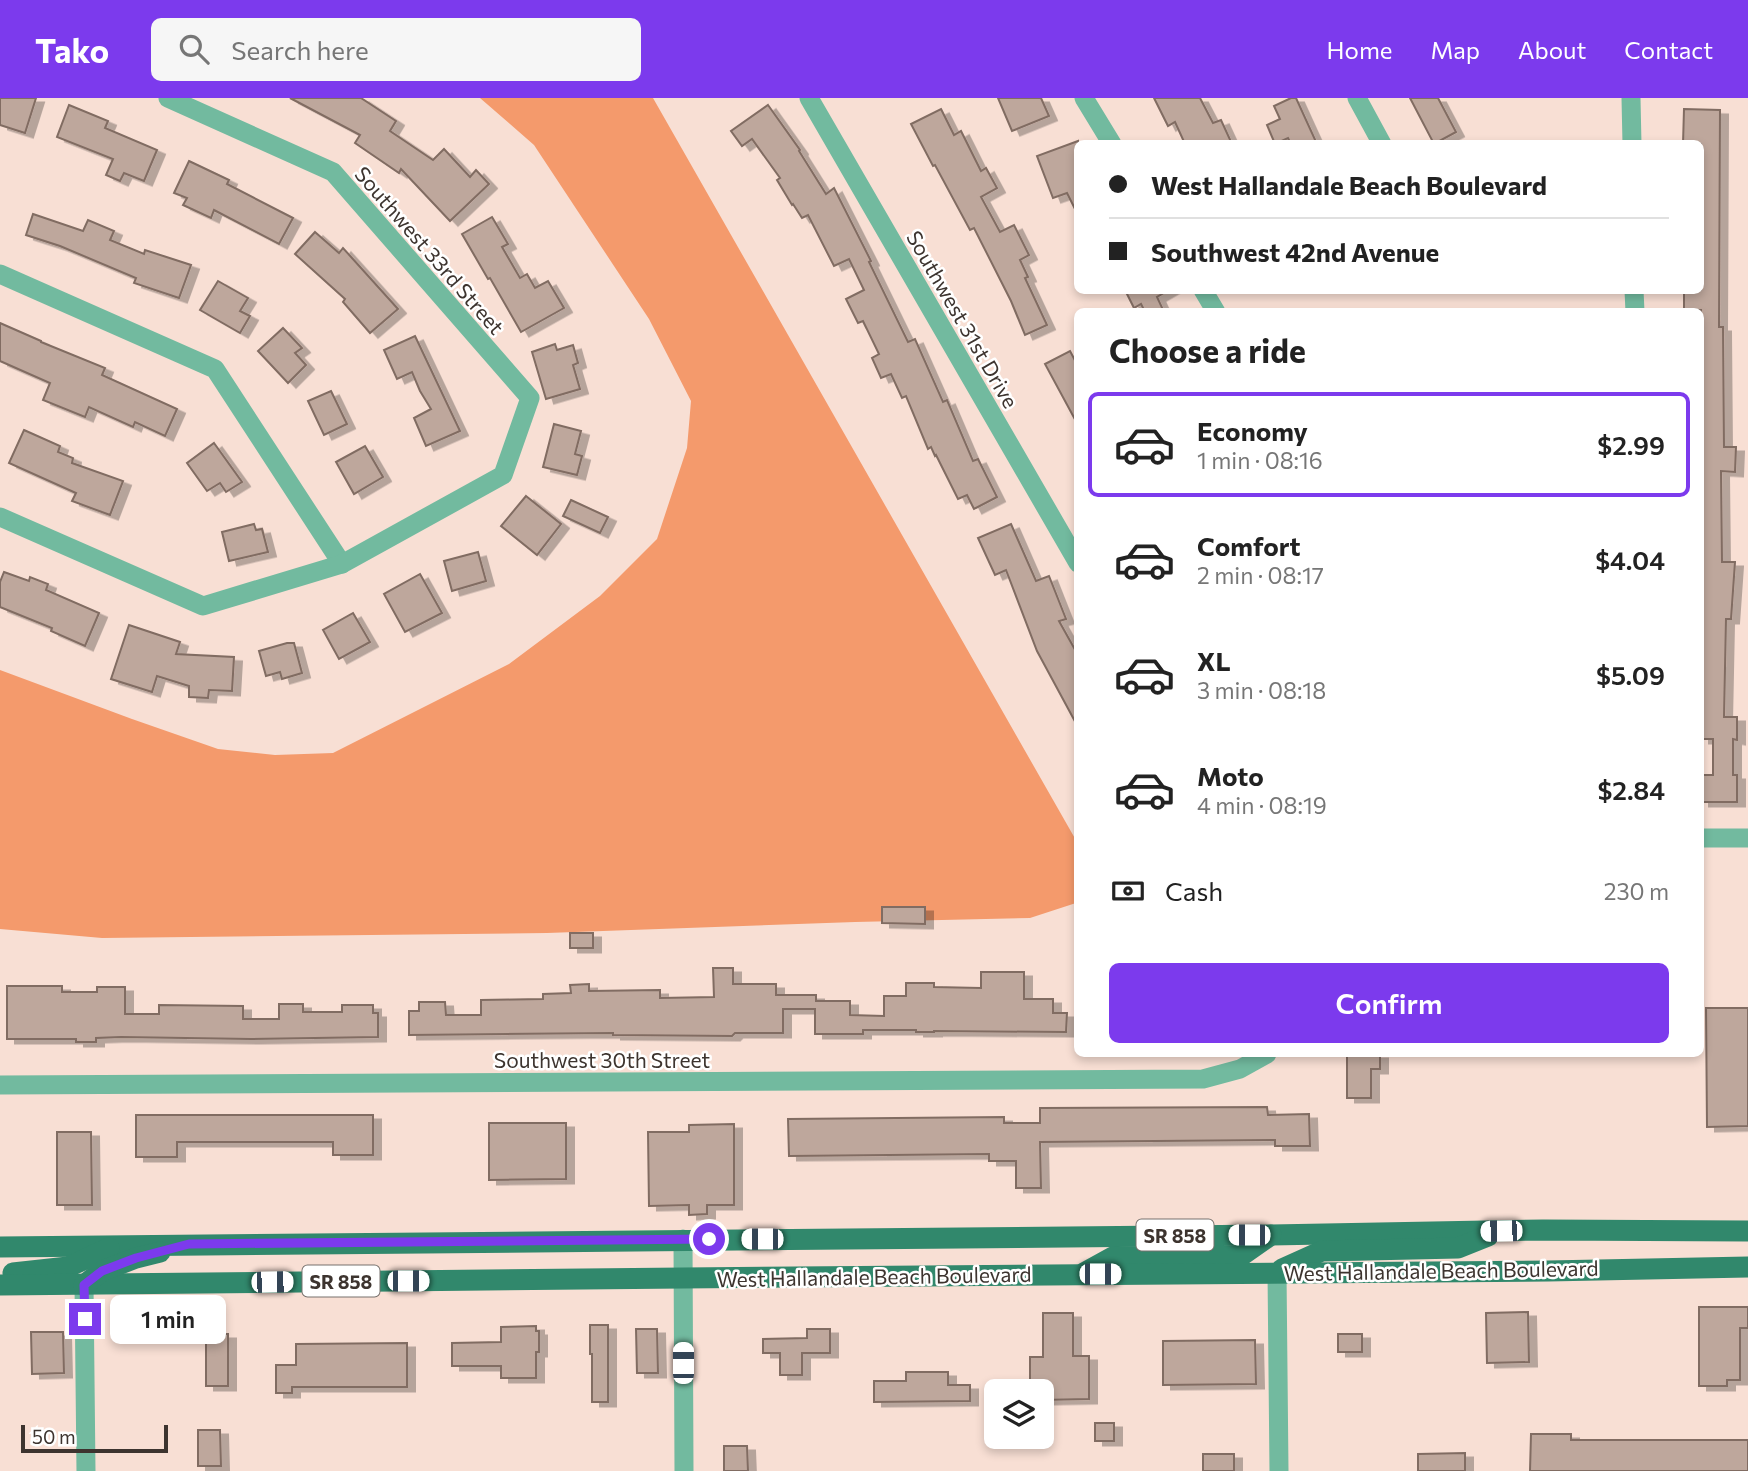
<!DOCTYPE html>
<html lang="en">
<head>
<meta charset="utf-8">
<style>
  body { margin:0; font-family:Commissioner,sans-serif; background:#f6f6f6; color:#222; height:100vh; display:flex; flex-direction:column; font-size:26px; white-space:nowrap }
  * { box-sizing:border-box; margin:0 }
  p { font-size:23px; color:#767676 }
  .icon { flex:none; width:38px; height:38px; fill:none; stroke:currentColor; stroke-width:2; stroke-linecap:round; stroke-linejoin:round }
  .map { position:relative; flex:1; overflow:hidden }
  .details { position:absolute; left:1074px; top:210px; width:630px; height:749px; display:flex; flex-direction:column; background:#fff; border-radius:10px; box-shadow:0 4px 10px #0003 }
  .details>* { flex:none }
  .hud { position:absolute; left:1074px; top:42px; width:630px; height:154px; border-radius:10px; box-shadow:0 4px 10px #0003; display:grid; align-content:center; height:154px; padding:0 35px; background:#fff }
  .buttons { position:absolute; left:984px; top:1281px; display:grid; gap:14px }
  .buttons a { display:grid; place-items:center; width:70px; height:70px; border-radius:10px; background:#fff; box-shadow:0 4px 10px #0003; font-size:35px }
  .scale { position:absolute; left:21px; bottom:18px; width:147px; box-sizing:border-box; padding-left:7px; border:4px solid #3d342f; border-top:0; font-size:19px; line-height:24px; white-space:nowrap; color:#3d342f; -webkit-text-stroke:5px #fff; paint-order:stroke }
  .end { position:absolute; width:32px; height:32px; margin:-16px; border:9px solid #7c3aed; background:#fff; box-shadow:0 0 0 4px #fff }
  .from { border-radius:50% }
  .bubble { position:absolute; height:49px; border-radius:10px; background:#fff; box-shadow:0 4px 10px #0003; font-size:23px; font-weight:600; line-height:49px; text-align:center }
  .car { position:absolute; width:21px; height:42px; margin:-21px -10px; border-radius:9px; box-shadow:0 0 5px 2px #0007; background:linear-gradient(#fff 24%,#345 0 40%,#fff 0 76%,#345 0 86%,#fff 0) }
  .hud b { display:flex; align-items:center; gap:24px; height:66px; font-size:26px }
  .hud b+b { border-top:2px solid #e0e0e0 }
  .hud i { width:18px; height:18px; background:#222 }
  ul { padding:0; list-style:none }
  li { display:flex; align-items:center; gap:21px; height:105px; margin:0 14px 10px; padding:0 21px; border:4px solid transparent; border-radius:10px }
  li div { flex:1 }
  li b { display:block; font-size:26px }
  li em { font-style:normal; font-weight:600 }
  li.active { border-color:#7c3aed }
  li>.icon { width:63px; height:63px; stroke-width:1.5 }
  h2 { padding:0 35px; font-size:32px; line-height:84px }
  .pay { display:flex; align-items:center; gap:18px; height:77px; padding:0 35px; font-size:26px }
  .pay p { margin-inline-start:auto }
  .cta { display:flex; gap:14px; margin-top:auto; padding:14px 35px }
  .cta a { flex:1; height:80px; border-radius:10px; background:#7c3aed; color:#fff; font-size:28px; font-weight:600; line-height:80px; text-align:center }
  header { display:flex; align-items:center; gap:42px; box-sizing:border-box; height:98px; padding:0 35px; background:#7c3aed; color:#fff }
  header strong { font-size:33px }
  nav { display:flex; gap:38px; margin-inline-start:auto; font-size:24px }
  .search { width:490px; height:63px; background:#f6f6f6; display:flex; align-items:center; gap:18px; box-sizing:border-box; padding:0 24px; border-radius:10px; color:#767676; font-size:26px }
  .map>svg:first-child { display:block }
  .water { fill:#f49a6c }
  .building { fill:#bea79c; stroke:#816c62; stroke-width:2; filter:url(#shadow) }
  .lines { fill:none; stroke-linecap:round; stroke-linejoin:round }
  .street { stroke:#72ba9f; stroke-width:19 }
  .primary { stroke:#31886c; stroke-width:21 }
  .route { stroke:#7c3aed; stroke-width:9 }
  .labels { text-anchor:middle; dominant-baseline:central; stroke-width:5; stroke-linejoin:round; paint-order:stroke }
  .shield { fill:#fff; stroke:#77716d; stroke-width:2 }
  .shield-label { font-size:19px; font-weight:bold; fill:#3d342f }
  .street-label { font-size:21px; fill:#3d342f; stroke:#fff }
</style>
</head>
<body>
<header>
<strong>Tako</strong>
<div class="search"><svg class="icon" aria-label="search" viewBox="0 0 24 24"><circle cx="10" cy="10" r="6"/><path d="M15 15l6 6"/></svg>Search here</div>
<nav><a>Home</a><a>Map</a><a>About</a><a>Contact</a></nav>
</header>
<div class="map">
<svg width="1748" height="1373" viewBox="0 0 1748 1373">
  <defs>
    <filter id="shadow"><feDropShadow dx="8" dy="4.5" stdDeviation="0" flood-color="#0004"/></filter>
  </defs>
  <rect width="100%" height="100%" fill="#f8dfd4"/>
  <polygon class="water" points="480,0 653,0 1077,744 1078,799 1076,805 1030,820 855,824 547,835 102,840 0,831 0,572 132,621 218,651 275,657 333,655 509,566 600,498 657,441 687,350 691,303 649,221 534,47"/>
  <g class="building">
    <polygon points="0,0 36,0 25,35 0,27"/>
    <polygon points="290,0 361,0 396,23 390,33 433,62 444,51 470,79 476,72 489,86 450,123 401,71 399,75 355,45 360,37"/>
    <polygon points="998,0 1041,0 1049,18 1012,33"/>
    <polygon points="1154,0 1200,0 1213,25 1221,22 1232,46 1185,46 1175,24 1168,28"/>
    <polygon points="1291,0 1296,0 1317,46 1291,46 1288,40 1275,46 1267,27 1280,21 1274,8"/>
    <polygon points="1410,0 1438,0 1456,34 1434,46"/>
    <polygon points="69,7 108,23 105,30 157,52 144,83 124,75 120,83 106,77 113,61 57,39"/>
    <polygon points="768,7 800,52 799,53 826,96 834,90 871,163 869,164 908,244 915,241 943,304 947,302 973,363 978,361 997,399 974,411 967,397 958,401 936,357 935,358 931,349 928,351 906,298 902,300 891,276 881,280 872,260 879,256 863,223 858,225 846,201 864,192 849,161 834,168 808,117 802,120 793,106 792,107 777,82 780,80 752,41 742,48 731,33"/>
    <polygon points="941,11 954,37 961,33 981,73 986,70 997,90 981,99 1000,134 1014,127 1029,157 1020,162 1028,179 1025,180 1047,227 1025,237 1011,203 974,130 970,132 935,67 933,68 911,26"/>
    <polygon points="1684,11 1720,12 1719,229 1723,229 1724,349 1736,349 1735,374 1721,373 1722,464 1735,464 1731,521 1726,521 1724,619 1737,619 1737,642 1733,641 1733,677 1737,677 1737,704 1701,704 1701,677 1713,677 1713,641 1701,641 1701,212 1684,212 1684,192 1701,192 1701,46 1683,46"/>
    <polygon points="1078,43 1078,117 1067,95 1053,100 1037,58"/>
    <polygon points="189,63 229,82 227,86 293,120 279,146 214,112 211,120 183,107 187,100 174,95"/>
    <polygon points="33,116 83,133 88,122 114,133 110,142 144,156 145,152 191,167 179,200 134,185 136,180 60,148 26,137"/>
    <polygon points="492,119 508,146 502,149 520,180 527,176 535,190 548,183 564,210 521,234 490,180 488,181 462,136"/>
    <polygon points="315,134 339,155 343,150 398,211 370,235 343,204 345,201 295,156"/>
    <polygon points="218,183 248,200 240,213 250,218 240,235 200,212"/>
    <polygon points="1125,192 1169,192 1157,199 1164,214 1145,214 1141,206 1134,210"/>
    <polygon points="0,225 41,243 41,244 105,270 102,277 177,311 165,338 135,324 133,329 89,309 85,319 43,302 50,285 0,263"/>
    <polygon points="283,230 302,250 295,255 306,267 288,285 258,253"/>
    <polygon points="415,238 460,333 426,348 414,320 431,311 420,293 412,274 397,281 384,252"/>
    <polygon points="555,246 557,252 573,247 578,265 573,267 580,291 546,301 532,254"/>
    <polygon points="1070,253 1078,268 1078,327 1045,266"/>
    <polygon points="331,293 347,326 324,337 308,303"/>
    <polygon points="554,326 581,333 575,356 582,358 577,377 543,369"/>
    <polygon points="24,332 60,348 58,354 73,360 72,365 123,383 110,417 72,403 76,395 9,365"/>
    <polygon points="214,345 242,384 226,394 220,385 207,393 187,365"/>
    <polygon points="365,348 383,379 354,396 336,364"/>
    <polygon points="526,398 561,426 537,457 501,428"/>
    <polygon points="571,402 608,419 600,435 563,418"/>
    <polygon points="254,426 256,432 262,431 268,454 229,463 222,434"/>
    <polygon points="1011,426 1036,483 1049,478 1066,521 1059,523 1078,557 1078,629 1037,553 1006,472 995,477 978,440"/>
    <polygon points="478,454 486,483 452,493 444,463"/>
    <polygon points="4,474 29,483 30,479 48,486 46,492 99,515 85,548 51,533 52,530 0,509 0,484"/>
    <polygon points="420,476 442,515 405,534 384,496"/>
    <polygon points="353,515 370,544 339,561 323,532"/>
    <polygon points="129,527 180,544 176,556 234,559 232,593 209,592 208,600 189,599 189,588 157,578 152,594 111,581"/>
    <polygon points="287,545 294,545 302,575 282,581 280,574 266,578 259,553"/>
    <polygon points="882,809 925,809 925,826 882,825"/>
    <rect x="570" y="835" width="23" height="15"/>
    <polygon points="713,870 733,870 733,886 776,886 776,897 816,897 816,903 850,903 850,917 884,918 884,898 906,898 906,885 934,885 934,889 981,890 981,874 1024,874 1024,901 1053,901 1053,915 1067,915 1066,934 934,933 934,934 916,934 916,932 863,932 863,936 815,936 815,911 783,911 783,935 735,935 732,938 613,937 613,935 409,937 409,913 419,913 419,904 445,904 446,917 481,917 481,902 543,901 543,896 571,895 570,887 589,886 589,893 660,892 660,900 714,899"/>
    <polygon points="7,888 62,888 62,894 97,894 97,889 125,889 125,916 159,916 159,907 243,908 243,921 279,921 279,906 303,906 303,914 342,914 342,907 373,907 373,915 378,915 378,939 251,941 121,939 96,940 96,944 76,944 76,941 7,941"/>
    <polygon points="1706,910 1748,910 1748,1028 1707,1029"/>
    <polygon points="1347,956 1380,956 1380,971 1371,971 1371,1000 1347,1000"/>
    <polygon points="1267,1009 1268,1017 1309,1016 1310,1048 1275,1048 1275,1042 1040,1044 1041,1090 1016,1090 1016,1063 989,1063 989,1056 789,1058 788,1021 1004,1019 1004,1025 1040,1025 1040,1010"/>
    <polygon points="136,1017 373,1017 373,1057 333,1057 333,1044 177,1044 177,1059 136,1059"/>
    <polygon points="489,1025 566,1025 566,1081 489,1082"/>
    <polygon points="734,1026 734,1107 707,1107 707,1116 689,1117 689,1107 649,1108 648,1034 689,1034 689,1027"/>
    <polygon points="57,1034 91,1034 92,1107 57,1107"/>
    <polygon points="1699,1209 1748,1209 1748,1230 1740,1230 1740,1282 1727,1282 1727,1288 1699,1288"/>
    <polygon points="1528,1214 1529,1264 1487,1265 1486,1215"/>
    <polygon points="1043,1215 1073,1215 1073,1258 1089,1258 1089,1301 1041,1302 1041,1293 1030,1293 1030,1259 1043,1259"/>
    <polygon points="590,1227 608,1227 608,1304 592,1304 592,1256 590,1256"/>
    <polygon points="536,1228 536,1233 539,1233 539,1254 536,1254 536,1280 501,1280 501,1268 452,1268 452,1245 501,1244 501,1229"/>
    <polygon points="636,1231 657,1231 658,1275 637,1275"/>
    <polygon points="807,1231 830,1231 830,1255 802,1255 802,1277 780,1277 780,1255 763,1255 763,1241 807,1240"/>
    <polygon points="31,1234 63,1234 64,1275 32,1276"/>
    <rect x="206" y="1236" width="22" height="52"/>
    <rect x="1338" y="1236" width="24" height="18"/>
    <polygon points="1255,1242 1256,1286 1163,1287 1163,1243"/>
    <polygon points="407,1245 407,1289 292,1289 292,1295 276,1295 276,1267 296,1267 296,1246"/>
    <polygon points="906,1274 948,1274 948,1287 970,1287 970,1303 874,1304 874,1283 906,1283"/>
    <rect x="1095" y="1325" width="19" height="18"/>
    <polygon points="198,1332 220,1332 221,1368 198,1368"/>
    <polygon points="1531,1336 1571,1336 1571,1342 1748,1342 1748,1373 1530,1373"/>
    <polygon points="724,1348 747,1348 748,1373 724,1373"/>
    <polygon points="1465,1355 1465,1373 1418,1373 1418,1356"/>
    <rect x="1203" y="1356" width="31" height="17"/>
  </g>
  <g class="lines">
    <g class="street">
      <polyline points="809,0 1078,465"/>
      <polyline points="1084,0 1112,46"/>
      <polyline points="1357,0 1382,46"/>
      <polyline points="1631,0 1632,46"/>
      <polyline points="0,176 215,271 342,466"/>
      <polyline points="1203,192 1216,214"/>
      <polyline points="1634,192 1635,214"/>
      <polyline points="0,419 203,508 342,466 503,377 530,300 333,74 168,0"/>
      <polyline points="1701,740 1748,740"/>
      <polyline points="0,987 1203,981 1240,971 1267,956"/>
      <polyline points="683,1141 684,1373"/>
      <polyline points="1277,1174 1279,1373"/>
      <polyline points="84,1187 86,1373"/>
    </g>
    <g class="primary">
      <polyline points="0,1149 1271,1137 1543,1132 1748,1133"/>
      <polyline points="1282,1171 1322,1153 1458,1150 1488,1138"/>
      <polyline points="13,1175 68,1169 109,1150"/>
      <polyline points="1084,1175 1113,1159 1241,1158 1271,1137"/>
      <polyline points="0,1187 683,1180 1548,1173 1748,1169"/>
      <polyline points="84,1187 102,1173 136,1160 160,1154"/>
    </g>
  </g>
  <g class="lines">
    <polyline class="route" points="85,1221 84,1187 102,1173 136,1160 189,1146 709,1141"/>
  </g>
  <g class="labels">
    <g class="shield">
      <rect x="1136.5" y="1121.5" width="77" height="31" rx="5"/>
      <rect x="302.5" y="1167.5" width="77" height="31" rx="5"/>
    </g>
    <g class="shield-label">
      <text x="1175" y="1137">SR 858</text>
      <text x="341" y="1183">SR 858</text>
    </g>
    <g class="street-label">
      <text transform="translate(430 152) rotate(49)">Southwest 33rd Street</text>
      <text transform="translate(963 221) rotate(60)">Southwest 31st Drive</text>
      <text x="602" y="961">Southwest 30th Street</text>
      <text transform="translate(1441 1172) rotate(-1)">West Hallandale Beach Boulevard</text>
      <text transform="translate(874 1178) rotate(-1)">West Hallandale Beach Boulevard</text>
    </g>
  </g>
</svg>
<div class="buttons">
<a><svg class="icon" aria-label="layers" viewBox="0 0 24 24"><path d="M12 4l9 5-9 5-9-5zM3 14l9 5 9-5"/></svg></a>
</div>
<div class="scale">50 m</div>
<i class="end from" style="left:709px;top:1141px"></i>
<i class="end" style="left:85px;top:1221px"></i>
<div class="bubble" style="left:110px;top:1197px;width:116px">1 min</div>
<i class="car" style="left:1501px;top:1133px;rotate:269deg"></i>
<i class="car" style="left:1249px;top:1137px;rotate:270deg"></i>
<i class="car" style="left:762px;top:1141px;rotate:270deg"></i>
<i class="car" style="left:1100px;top:1176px;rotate:90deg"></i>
<i class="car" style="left:408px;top:1183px;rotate:90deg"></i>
<i class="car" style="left:272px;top:1184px;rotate:89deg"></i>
<i class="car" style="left:683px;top:1265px;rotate:0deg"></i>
<div class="hud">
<b><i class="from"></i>West Hallandale Beach Boulevard</b>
<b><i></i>Southwest 42nd Avenue</b>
</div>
<section class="details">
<h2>Choose a ride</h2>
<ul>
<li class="active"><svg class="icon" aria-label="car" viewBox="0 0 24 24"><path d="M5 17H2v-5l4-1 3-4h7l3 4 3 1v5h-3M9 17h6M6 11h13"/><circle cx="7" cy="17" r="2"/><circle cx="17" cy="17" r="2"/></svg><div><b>Economy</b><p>1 min · 08:16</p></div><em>$2.99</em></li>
<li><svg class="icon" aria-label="car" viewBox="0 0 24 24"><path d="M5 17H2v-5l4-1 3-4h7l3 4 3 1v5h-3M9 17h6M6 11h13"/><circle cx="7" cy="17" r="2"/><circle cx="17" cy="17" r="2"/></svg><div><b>Comfort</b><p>2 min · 08:17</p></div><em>$4.04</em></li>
<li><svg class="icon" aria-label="car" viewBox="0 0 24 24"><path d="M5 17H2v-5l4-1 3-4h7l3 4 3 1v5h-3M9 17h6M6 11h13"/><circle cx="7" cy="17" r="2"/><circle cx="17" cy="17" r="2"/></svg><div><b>XL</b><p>3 min · 08:18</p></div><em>$5.09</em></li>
<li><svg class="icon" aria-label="car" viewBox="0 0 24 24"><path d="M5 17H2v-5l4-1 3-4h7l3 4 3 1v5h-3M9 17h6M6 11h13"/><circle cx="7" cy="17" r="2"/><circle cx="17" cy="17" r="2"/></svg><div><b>Moto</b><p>4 min · 08:19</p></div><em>$2.84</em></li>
</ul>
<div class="pay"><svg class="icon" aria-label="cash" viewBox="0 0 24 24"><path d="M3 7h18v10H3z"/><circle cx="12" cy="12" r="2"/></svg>Cash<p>230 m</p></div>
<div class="cta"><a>Confirm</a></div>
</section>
</div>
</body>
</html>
